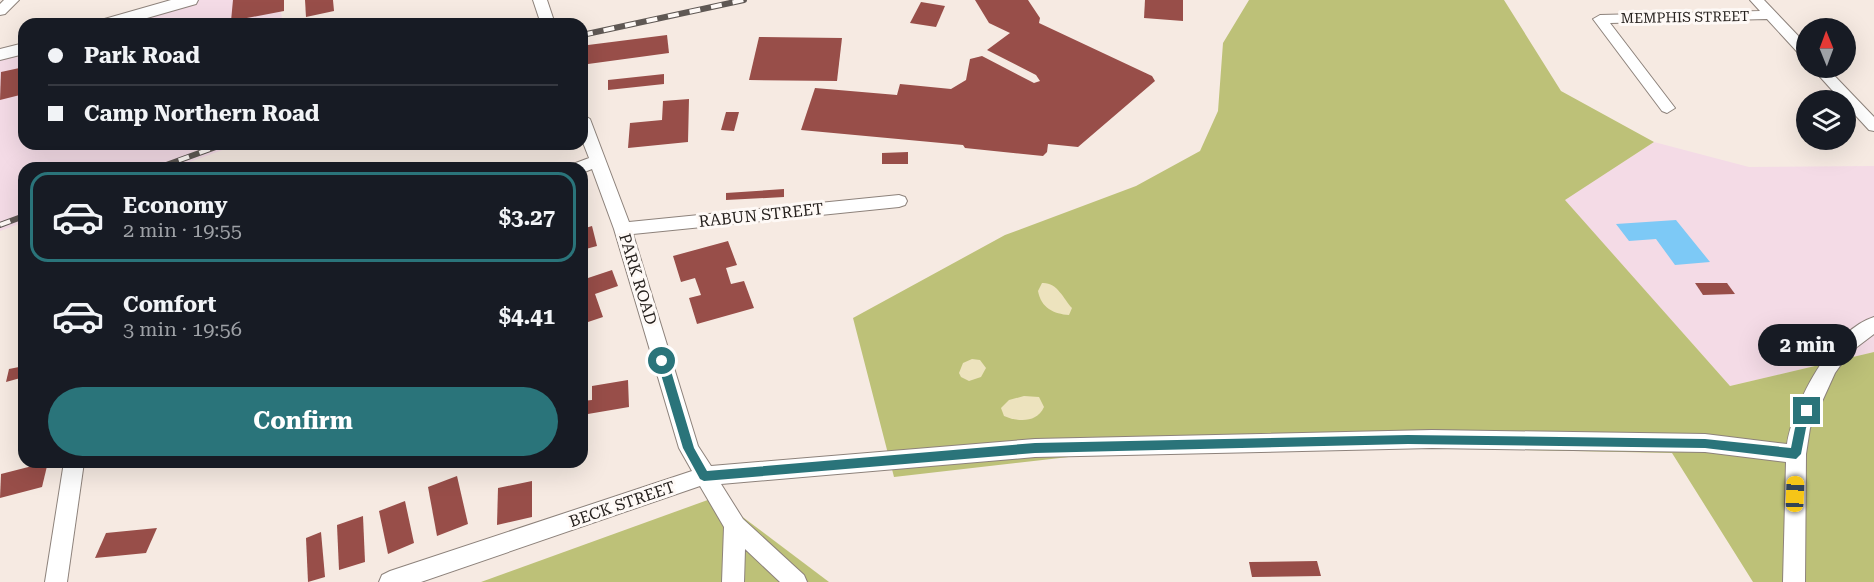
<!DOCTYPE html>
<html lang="en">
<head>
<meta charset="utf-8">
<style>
  body { margin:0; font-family:"Roboto Serif",serif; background:#242831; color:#f1f3f6; height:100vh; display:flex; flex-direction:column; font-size:22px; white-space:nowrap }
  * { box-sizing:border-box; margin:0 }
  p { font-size:20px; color:#9ea1a6 }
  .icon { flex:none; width:33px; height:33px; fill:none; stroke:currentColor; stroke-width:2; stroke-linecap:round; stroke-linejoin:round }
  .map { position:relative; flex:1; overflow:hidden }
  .details { position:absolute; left:18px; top:162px; width:570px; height:306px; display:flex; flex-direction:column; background:#171b24; border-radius:18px; box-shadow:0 6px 24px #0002 }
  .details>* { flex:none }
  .top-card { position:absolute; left:18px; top:18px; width:570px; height:132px; border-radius:18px; box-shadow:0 6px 24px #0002; display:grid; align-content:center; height:132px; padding:0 30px; background:#171b24 }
  .needle { width:39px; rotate:359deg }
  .fabs { position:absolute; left:1796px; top:18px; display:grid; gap:12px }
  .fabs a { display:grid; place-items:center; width:60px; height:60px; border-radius:50%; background:#171b24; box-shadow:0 6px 24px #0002; font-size:30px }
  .end { position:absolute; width:27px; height:27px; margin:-14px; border:8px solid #2a747a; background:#fff; box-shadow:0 0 0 3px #fff }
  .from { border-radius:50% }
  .bubble { position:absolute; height:42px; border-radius:21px; background:#171b24; box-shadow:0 6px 24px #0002; font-size:20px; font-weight:700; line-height:42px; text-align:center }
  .car { position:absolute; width:18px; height:36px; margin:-18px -9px; border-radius:8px; box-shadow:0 0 4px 2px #0007; background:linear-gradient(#f5c518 24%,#345 0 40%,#f5c518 0 76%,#345 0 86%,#f5c518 0) }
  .top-card b { display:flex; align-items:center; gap:21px; height:57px; font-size:22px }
  .top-card b+b { border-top:2px solid #363941 }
  .top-card i { width:15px; height:15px; background:#f1f3f6 }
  ul { padding:10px 0 0; list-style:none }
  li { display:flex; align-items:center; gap:18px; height:90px; margin:0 12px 9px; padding:0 18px; border:3px solid transparent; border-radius:18px }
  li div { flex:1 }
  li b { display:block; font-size:22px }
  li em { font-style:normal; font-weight:700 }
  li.active { border-color:#2a747a }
  li>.icon { width:54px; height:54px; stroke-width:1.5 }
  .action { display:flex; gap:12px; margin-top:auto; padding:12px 30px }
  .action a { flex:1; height:69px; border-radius:36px; background:#2a747a; color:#fff; font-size:24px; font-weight:700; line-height:69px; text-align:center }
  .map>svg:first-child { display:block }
  .commercial { fill:#f4dbe6 }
  .green { fill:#bdc178 }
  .sand { fill:#ede3be }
  .water { fill:#7dc9f6 }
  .building { fill:#984e49 }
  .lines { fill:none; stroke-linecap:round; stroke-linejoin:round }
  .minor-casing { stroke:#8d827b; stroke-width:2 }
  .tertiary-casing { stroke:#8d827b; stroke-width:2 }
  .minor { fill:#fff; fill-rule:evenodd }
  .tertiary { fill:#fff; fill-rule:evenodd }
  .rail-casing { stroke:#5f5854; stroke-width:6 }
  .rail { stroke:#fef9f6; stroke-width:4; stroke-dasharray:11; stroke-linecap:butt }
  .route { fill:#2a747a }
  .labels { text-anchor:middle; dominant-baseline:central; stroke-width:6; stroke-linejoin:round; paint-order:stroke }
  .far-street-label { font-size:14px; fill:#25201d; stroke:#fef9f6 }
  .street-label { font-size:16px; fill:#25201d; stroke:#fef9f6 }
</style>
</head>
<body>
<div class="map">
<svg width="1874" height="582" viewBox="0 0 1874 582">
  <rect width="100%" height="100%" fill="#f6eae2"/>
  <g class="commercial">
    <polygon points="193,0 279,0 283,24 112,24"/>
    <polygon points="24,49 24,144 239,144 173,168 24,168 24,222 0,231 0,56"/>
    <polygon points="1654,142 1749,167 1874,166 1874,352 1730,386 1564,200"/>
  </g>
  <g class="green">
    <polygon points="1249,0 1504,0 1561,91 1654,142 1565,200 1730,386 1874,352 1874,582 1753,582 1672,453 1192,443 894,477 853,318 1005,235 1136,186 1200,151 1218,111 1223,43"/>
    <polygon points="716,497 829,582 481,582"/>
  </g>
  <g class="sand">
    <path d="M 1042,283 C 1057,282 1063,298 1072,308 L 1069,315 C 1054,314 1041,308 1038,291 Z"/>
    <polygon points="972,359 980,360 986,368 981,377 969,381 961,377 959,373 963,363"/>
    <path d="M 1024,396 L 1039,397 L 1044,407 C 1037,423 1018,422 1004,416 L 1001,408 L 1009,400 Z"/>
  </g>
  <polygon class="water" points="1676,220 1710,262 1675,265 1656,239 1629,241 1616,224"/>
  <g class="building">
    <polygon points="233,0 284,0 284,11 231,21"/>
    <polygon points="305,0 333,0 334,11 306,17"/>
    <polygon points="975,0 1028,0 1040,18 1039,23 1152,76 1155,81 1078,147 1048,144 1047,152 1043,156 965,148 963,145 801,130 815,88 897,95 900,84 951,89 966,80 970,59 982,56 1034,83 1040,81 1036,75 987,50 1010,33 989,23"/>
    <polygon points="1145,0 1183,0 1183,21 1144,18"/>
    <polygon points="921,2 945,6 936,27 910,23"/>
    <polygon points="667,35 669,53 588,64 588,45"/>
    <polygon points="759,37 842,38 837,81 749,80"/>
    <polygon points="24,67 24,94 0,100 1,72"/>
    <polygon points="664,74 664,84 608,90 608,80"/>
    <polygon points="689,99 688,142 628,148 630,123 662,120 663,101"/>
    <polygon points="726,112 739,112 734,131 721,130"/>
    <polygon points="908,152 908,164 882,164 882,153"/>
    <polygon points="784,189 784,197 726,200 726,193"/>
    <polygon points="592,226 597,246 582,250 582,229"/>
    <polygon points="728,241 737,265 726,268 731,284 744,281 754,308 697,324 689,298 701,295 695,278 681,282 673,256"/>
    <polygon points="612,270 618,286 595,294 603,317 582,324 582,280"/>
    <polygon points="1695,283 1727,283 1735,294 1703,295"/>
    <polygon points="24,366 24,377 6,382 9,369"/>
    <polygon points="628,380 629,407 582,415 582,401 592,400 592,386"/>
    <polygon points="48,462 42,487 0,498 1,474"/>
    <polygon points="457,476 468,524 437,536 428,487"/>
    <polygon points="532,481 532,517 497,525 498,488"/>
    <polygon points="405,501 414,543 388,554 379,511"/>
    <polygon points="363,516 365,562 339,570 337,525"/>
    <polygon points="157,528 146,553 95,558 106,533"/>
    <polygon points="321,532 325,577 308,582 306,538"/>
    <polygon points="1317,561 1321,576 1252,577 1249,562"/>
  </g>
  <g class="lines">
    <defs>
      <g id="minor">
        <polygon points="4,0 19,0 5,14 0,15 0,4"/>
        <polygon points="533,0 547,0 555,24 541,24"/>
        <polygon points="1750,0 1764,0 1806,44 1806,57 1801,56 1767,19 1610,23 1675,108 1667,113 1662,111 1593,19 1600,15 1760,11"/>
        <polygon points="1812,68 1827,68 1874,117 1874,131 1869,130 1845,104 1845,100 1841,100"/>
        <path d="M 582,114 L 590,119 L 629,222 L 899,195 L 905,197 L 907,201 L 905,205 L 899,207 L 633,234 L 698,446 L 711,466 L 1035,439 L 1432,430 L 1705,434 L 1787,444 C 1794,402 1831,331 1874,317 L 1874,334 L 1849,353 L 1835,373 L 1810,428 L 1806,454 L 1805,582 L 1783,582 L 1786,462 L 1705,452 L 1432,448 L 1035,457 L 721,484 L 743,519 L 804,575 L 807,582 L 780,582 L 745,549 L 744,582 L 722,582 L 724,527 L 700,486 L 421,582 L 379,582 L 382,575 L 390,571 L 692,471 L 679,448 L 614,229 L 592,169 L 582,173 L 582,168 L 571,168 L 573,164 L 589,158 L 582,140 Z"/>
        <polygon points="64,462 84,462 67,582 45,582"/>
      </g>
      <g id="tertiary">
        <polygon points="171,0 198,0 196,4 126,24 98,24 101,20"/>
        <polygon points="24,43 24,54 0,60 0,49"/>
      </g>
    </defs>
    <use href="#minor" class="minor-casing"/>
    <use href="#tertiary" class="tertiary-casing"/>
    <use href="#minor" class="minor"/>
    <use href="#tertiary" class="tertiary"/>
    <defs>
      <g id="rail">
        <polyline points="582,35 744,0"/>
        <polyline points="158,168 224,144"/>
        <polyline points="0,225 24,216"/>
      </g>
    </defs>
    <use href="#rail" class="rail-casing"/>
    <use href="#rail" class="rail"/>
  </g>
  <polygon class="route" points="662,356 668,361 694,448 707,471 1035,443 1408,435 1705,439 1791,448 1795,428 1804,408 1811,408 1813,411 1806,428 1801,454 1796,459 1705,448 1408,444 1035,453 704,481 700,479 683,448 657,361"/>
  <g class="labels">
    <g class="far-street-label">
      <text transform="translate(1685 17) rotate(-1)">MEMPHIS STREET</text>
    </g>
    <g class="street-label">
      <text transform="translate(761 215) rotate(-6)">RABUN STREET</text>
      <text transform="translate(638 279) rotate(73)">PARK ROAD</text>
      <text transform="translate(622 504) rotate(-19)">BECK STREET</text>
    </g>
  </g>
</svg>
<div class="fabs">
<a><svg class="needle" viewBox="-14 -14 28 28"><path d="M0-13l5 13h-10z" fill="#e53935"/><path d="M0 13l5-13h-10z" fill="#9ea1a6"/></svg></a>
<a><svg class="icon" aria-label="layers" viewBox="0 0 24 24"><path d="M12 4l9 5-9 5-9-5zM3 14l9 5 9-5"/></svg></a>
</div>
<i class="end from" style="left:662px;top:361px"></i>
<i class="end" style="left:1807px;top:411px"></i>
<div class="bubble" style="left:1758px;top:324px;width:99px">2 min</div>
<i class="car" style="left:1795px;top:494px;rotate:2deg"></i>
<div class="top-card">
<b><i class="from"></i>Park Road</b>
<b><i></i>Camp Northern Road</b>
</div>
<section class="details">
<ul>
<li class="active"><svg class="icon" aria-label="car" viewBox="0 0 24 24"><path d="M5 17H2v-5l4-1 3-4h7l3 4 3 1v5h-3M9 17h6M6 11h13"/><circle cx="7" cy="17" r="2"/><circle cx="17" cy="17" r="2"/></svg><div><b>Economy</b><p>2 min · 19:55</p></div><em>$3.27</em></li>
<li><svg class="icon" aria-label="car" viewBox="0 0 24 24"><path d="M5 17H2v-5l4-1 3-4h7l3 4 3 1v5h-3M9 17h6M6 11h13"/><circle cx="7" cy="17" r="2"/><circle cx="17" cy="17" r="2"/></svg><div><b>Comfort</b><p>3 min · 19:56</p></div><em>$4.41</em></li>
</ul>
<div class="action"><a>Confirm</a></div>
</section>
</div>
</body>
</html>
